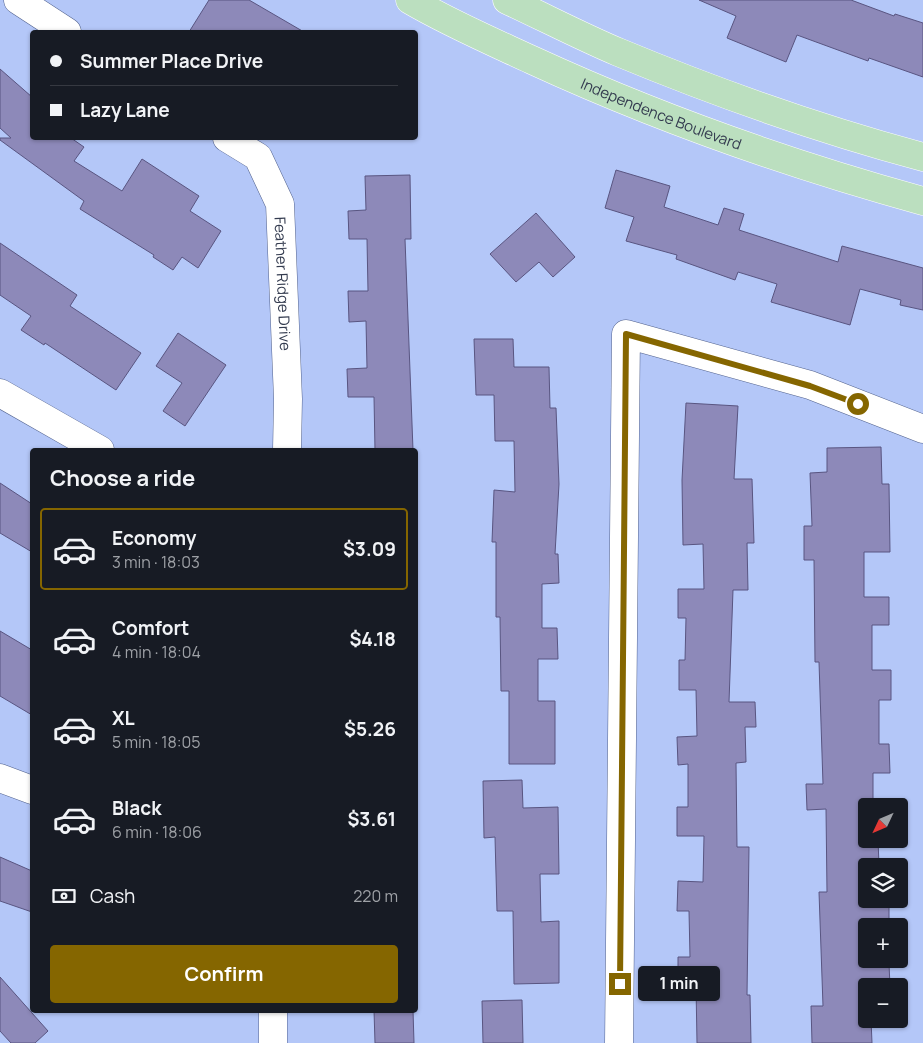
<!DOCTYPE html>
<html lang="en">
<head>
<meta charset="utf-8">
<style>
  body { margin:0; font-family:Manrope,sans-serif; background:#242831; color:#f1f3f6; height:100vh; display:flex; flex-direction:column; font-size:19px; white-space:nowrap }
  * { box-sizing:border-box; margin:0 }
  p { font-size:16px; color:#9ea1a6 }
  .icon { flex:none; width:28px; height:28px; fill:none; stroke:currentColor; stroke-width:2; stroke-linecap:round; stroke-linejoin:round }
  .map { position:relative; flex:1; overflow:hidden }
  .details { position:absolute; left:30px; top:448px; width:388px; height:565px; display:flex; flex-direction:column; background:#171b24; border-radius:5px; box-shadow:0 1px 4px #0004 }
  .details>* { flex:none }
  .banner { position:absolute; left:30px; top:30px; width:388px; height:110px; border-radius:5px; box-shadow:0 1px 4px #0004; display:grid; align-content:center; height:110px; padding:0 20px; background:#171b24 }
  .needle { width:32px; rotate:226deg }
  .buttons { position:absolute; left:858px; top:798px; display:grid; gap:10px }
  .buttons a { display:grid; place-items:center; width:50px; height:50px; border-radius:5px; background:#171b24; box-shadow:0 1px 4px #0004; font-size:25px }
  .end { position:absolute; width:22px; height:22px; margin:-11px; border:6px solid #856600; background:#fff; box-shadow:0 0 0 2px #fff }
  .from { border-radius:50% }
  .bubble { position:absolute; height:35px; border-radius:5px; background:#171b24; box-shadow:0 1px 4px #0004; font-size:16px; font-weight:700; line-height:35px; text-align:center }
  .banner b { display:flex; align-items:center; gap:18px; height:48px; font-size:19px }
  .banner b+b { border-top:1px solid #363941 }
  .banner i { width:12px; height:12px; background:#f1f3f6 }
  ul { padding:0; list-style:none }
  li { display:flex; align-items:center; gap:15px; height:82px; margin:0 10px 8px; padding:0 10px; border:2px solid transparent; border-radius:5px }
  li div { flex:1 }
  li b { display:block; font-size:19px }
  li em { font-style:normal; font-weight:700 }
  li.selected { border-color:#856600 }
  li>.icon { width:45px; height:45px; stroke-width:1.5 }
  h2 { padding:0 20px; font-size:22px; line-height:60px }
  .pay { display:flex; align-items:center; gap:12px; height:55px; padding:0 20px; font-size:19px }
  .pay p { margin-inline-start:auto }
  .button { display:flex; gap:10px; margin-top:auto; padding:10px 20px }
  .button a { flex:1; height:58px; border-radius:5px; background:#856600; color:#fff; font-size:20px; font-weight:700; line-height:58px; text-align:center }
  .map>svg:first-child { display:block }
  .building { fill:#8d89b9; stroke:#595581 }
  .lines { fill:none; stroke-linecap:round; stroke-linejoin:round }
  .minor-casing { stroke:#52628d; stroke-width:29 }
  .major-casing { stroke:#fff; stroke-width:29 }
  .minor { stroke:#fff; stroke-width:28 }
  .major { stroke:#bbdfbf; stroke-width:28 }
  .route { stroke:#856600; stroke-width:6 }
  .labels { text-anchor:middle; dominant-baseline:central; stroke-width:4.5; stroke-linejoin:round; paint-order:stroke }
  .street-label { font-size:15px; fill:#333b4f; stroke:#c5d4fc }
</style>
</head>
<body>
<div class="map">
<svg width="923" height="1043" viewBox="0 0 923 1043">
  <rect width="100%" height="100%" fill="#b4c7f8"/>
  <g class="building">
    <polygon points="209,0 249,0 304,32 189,32"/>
    <polygon points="699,0 851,0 894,16 895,14 923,23 923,77 869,58 868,61 797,35 786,62 727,38 736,16"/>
    <polygon points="0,69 32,97 32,138 71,138 84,147 74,161 122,191 142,159 199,196 190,211 221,231 198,268 182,257 173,270 153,257 154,255 80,209 84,201 0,140 0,138 11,138 0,128"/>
    <polygon points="616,170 670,186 664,207 718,225 724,208 744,214 739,230 838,262 842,246 923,268 923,310 900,305 901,300 860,289 850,325 771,302 777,284 738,272 735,280 676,259 677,255 626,241 634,217 605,208"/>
    <polygon points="410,175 411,239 405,239 413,450 375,450 374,397 348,397 347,369 367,368 366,321 349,322 348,291 368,291 367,239 349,239 348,211 366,210 365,176"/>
    <polygon points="536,213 575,257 553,277 539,262 516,282 490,254"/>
    <polygon points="0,243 77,295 70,306 141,353 116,390 45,343 44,345 21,330 31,316 0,295"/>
    <polygon points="178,333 226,365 185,426 163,411 182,383 156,366"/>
    <polygon points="474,339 513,339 514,367 549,367 550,408 556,408 559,484 555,554 558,554 559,583 542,584 542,628 557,628 558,659 538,659 538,701 555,701 555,764 509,764 509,691 501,691 500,617 496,617 496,542 492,542 494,490 515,492 514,441 495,441 494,395 476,395"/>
    <polygon points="686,403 738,406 734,479 752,479 754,543 747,543 748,590 733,590 729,702 755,702 756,727 745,727 746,762 736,763 737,847 749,847 747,995 750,995 751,1043 697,1043 696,985 678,985 678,957 690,957 689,911 677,911 678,881 703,882 704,836 677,836 677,807 688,807 688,764 678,765 677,737 697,736 696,690 679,690 679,660 685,660 686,618 678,618 678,589 704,589 703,544 683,545 682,480"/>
    <polygon points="881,447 882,484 889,484 890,552 864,552 864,597 889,597 889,625 872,625 872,670 891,670 891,700 879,700 879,744 889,744 890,773 873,773 873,806 866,806 866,839 878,839 879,866 866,866 866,899 889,899 889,919 860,920 860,965 889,964 890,986 866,986 866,1019 871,1019 872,1043 812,1043 811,1006 823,1006 819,892 827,892 826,809 807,810 806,784 823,784 819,662 815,662 814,560 804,560 804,526 812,526 810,473 827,472 827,448"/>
    <polygon points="0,483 32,504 32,552 0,533"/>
    <polygon points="0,631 32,650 32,715 0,696"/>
    <polygon points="522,780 523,808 558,807 559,874 540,874 541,922 559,921 559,983 514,984 513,911 497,911 495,837 484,838 483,781"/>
    <polygon points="0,857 32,871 32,912 0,901"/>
    <polygon points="0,977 48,1031 35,1043 11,1043 0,1031"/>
    <polygon points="522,1000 523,1043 483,1043 482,1001"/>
    <polygon points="374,1010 413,1010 414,1043 375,1043"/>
  </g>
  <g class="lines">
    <defs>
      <g id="minor">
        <polyline points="18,0 67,32"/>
        <path id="s1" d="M 227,138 L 258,157 L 280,204 L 288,399 L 287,450"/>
        <polyline points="0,393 100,450"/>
        <polyline points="0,778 32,790"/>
        <polyline points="273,1010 273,1043"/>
        <polyline points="619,1043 626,334 810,385 923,429"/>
      </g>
      <g id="major">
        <path id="s2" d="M 410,0 C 449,23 491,41 532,60 C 658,118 789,164 923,201"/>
        <path d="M 507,0 C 544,17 580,36 618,52 C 717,93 819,129 923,157"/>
      </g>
    </defs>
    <use href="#minor" class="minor-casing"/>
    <use href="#major" class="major-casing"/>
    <use href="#minor" class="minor"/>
    <use href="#major" class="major"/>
  </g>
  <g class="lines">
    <polyline class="route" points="620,984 626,334 810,386 858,404"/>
  </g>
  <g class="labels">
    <g class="street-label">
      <text stroke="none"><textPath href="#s2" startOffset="276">Independence Boulevard</textPath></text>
      <text stroke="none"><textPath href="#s1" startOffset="168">Feather Ridge Drive</textPath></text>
    </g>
  </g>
</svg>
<div class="buttons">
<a><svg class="needle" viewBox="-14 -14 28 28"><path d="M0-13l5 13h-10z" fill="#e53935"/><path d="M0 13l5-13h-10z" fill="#9ea1a6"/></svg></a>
<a><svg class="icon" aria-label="layers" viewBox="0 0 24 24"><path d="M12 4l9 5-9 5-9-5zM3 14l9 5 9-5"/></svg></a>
<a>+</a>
<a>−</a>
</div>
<i class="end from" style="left:858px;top:404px"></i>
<i class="end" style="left:620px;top:984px"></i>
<div class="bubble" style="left:638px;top:966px;width:82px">1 min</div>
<div class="banner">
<b><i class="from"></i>Summer Place Drive</b>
<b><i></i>Lazy Lane</b>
</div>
<section class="details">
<h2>Choose a ride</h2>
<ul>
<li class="selected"><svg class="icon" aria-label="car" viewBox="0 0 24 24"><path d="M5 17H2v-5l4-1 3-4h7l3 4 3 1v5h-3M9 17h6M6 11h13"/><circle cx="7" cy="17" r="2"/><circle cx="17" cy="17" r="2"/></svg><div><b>Economy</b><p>3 min · 18:03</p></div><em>$3.09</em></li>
<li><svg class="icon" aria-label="car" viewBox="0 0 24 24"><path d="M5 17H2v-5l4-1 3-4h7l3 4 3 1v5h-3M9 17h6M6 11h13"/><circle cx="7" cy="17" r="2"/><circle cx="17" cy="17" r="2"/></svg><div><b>Comfort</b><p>4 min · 18:04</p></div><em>$4.18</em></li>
<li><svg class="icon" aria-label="car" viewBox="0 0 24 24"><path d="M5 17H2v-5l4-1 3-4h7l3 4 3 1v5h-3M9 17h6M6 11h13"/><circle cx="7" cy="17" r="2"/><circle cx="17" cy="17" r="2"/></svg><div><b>XL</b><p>5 min · 18:05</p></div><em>$5.26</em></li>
<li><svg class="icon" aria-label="car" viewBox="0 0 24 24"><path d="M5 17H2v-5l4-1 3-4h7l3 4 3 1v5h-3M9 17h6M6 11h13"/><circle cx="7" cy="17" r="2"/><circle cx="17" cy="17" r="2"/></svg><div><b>Black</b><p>6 min · 18:06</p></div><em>$3.61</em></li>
</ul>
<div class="pay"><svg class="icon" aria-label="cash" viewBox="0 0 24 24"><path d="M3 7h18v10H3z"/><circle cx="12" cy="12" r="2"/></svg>Cash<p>220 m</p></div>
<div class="button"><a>Confirm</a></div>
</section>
</div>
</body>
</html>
